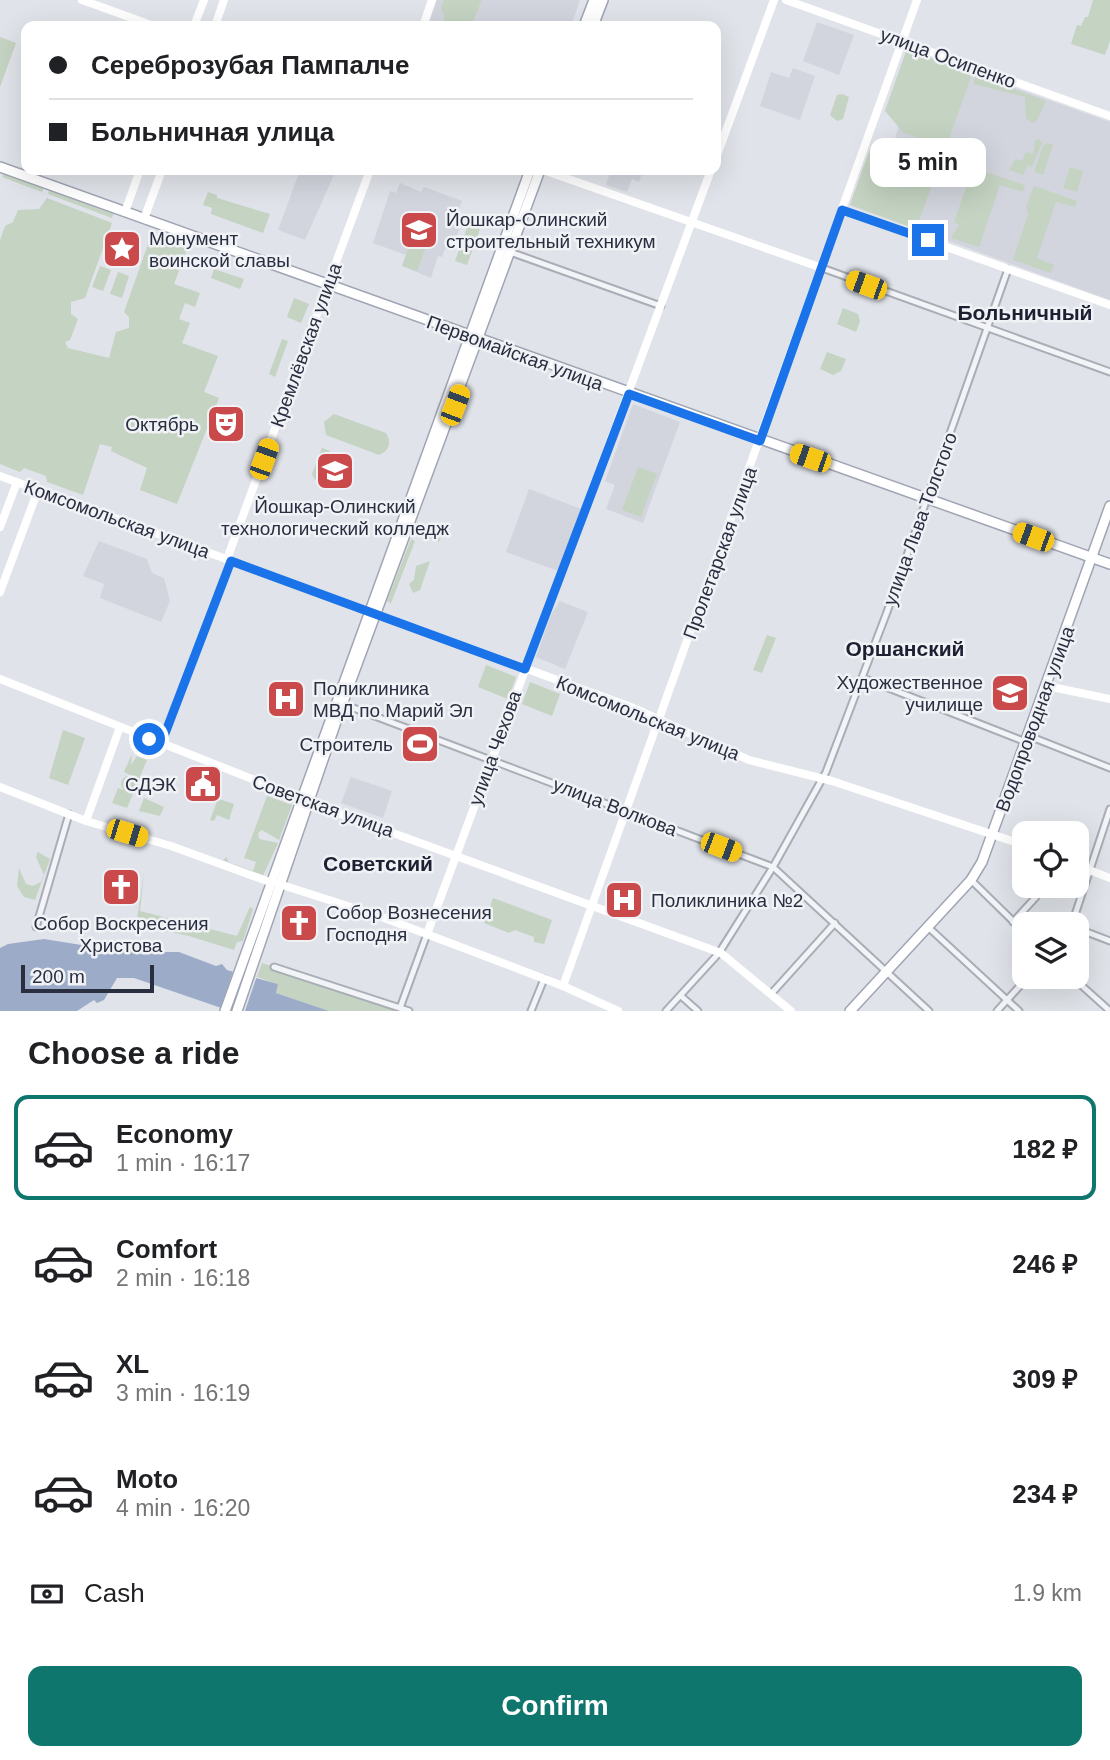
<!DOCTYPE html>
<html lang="en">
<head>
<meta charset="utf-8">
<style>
  body { margin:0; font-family:Arial,sans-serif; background:#f6f6f6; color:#202124; height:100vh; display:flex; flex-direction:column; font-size:26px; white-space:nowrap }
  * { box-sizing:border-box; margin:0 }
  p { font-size:23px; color:#757577 }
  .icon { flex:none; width:38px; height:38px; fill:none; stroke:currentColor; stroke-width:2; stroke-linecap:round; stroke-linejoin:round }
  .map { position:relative; height:1011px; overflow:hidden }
  .panel { display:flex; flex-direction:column; background:#fff; flex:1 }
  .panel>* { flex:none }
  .banner { position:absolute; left:21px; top:21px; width:700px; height:154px; border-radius:14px; box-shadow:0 7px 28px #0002; display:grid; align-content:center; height:154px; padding:0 28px; background:#fff }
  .buttons { position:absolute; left:1012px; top:821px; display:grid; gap:14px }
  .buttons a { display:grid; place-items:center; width:77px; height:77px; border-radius:14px; background:#fff; box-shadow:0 7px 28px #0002; font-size:35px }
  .scale { position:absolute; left:21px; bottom:18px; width:133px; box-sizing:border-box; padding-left:7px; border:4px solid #292f40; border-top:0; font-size:19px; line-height:24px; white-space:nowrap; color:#292f40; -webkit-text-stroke:5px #f0f2f6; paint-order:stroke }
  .end { position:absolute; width:32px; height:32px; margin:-16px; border:9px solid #1a73e8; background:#fff; box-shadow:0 0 0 4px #fff }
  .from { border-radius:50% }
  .bubble { position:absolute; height:49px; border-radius:14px; background:#fff; box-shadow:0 7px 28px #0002; font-size:23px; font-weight:600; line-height:49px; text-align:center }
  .car { position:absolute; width:21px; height:42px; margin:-21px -10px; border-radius:9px; box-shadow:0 0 5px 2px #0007; background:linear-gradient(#f5c518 24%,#345 0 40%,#f5c518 0 76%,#345 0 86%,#f5c518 0) }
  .banner b { display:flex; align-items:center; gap:24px; height:66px; font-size:26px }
  .banner b+b { border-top:2px solid #e0e0e0 }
  .banner i { width:18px; height:18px; background:#202124 }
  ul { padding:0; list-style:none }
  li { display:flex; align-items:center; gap:21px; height:105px; margin:0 14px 10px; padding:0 14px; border:4px solid transparent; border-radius:14px }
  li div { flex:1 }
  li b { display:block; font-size:26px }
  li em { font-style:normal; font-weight:600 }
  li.on { border-color:#0f766e }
  li>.icon { width:63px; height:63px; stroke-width:1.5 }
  h2 { padding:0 28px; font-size:32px; line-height:84px }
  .pay { display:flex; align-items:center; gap:18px; height:77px; padding:0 28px; font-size:26px }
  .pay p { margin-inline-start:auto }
  .cta { display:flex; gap:14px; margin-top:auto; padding:14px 28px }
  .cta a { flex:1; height:80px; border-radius:14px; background:#0f766e; color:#fff; font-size:28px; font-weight:600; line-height:80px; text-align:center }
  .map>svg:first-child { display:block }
  .built { fill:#d3d5de }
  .green { fill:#c4d3c2 }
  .water { fill:#9cacc8 }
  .pier { fill:#e0e3e9 }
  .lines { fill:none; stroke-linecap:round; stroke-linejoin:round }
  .street-casing { stroke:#a9adb6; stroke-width:9 }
  .primary-casing { stroke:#a0a5b4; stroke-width:12 }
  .street { stroke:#f3f4f7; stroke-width:5 }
  .secondary { stroke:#fff; stroke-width:8 }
  .primary { stroke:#fff; stroke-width:9 }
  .route { stroke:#1a73e8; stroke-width:9 }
  .labels { text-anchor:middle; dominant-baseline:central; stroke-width:5; stroke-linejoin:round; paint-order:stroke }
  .street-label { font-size:19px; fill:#292f40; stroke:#f0f2f6 }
  .poi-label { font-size:19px; fill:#292f40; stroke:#f0f2f6; text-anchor:start }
  .neighbourhood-label { font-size:21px; font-weight:bold; fill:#1c2031; stroke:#f0f2f6 }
</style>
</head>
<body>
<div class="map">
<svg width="1110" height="1011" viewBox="0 0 1110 1011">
  <rect width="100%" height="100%" fill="#e0e3e9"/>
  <g class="built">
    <polygon points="437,0 580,0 571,26 428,26"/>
    <polygon points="817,22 854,35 839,75 803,61"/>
    <polygon points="907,49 1110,122 1110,300 850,205 871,146 879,148 894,142 898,128 893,116 885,111"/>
    <polygon points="793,68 815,76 800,120 760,106 771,72 789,78"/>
    <polygon points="300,170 336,170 305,240 278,230"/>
    <polygon points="611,170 643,170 639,182 632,179 627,192 606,185"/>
    <polygon points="400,183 421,192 424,187 462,201 457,214 464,217 451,251 445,249 442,257 438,256 431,278 402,266 406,255 373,243 390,191 396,193"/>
    <polygon points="633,404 680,422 643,523 606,509 615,485 605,481"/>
    <polygon points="529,489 581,509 558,571 506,552"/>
    <polygon points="99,541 147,559 152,573 164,578 170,601 161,622 100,598 104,584 83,576"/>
    <polygon points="560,601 588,612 565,669 536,657 551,615"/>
    <polygon points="351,777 392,791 383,818 341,803"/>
  </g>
  <g class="green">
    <polygon points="444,0 482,0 471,26 441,26 445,18 441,8"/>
    <polygon points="1093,0 1110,0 1110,41 1105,55 1071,44 1077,25 1081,26 1085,17 1088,17"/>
    <polygon points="0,37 16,43 0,87"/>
    <polygon points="907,49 972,74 946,147 904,133 885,111"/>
    <polygon points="976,75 1046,101 1037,120 1032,123 1026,118 1025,97 973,84"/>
    <polygon points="842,94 849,97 843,119 837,121 830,115 837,95"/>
    <polygon points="1039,139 1042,143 1032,167 1028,165 1023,175 1009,170 1015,159 1022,161 1026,152 1033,154 1035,140"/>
    <polygon points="893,143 942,158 916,229 850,205 871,146 879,148"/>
    <polygon points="1047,143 1053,145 1043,175 1034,172 1043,146"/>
    <polygon points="1070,167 1083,171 1077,192 1063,188"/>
    <polygon points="973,168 1025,185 1023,192 1000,185 979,247 951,238 959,225 954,222"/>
    <polygon points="4,173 44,187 42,192 2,177"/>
    <polygon points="1034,186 1077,201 1075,207 1056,202 1037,258 1054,265 1051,273 1013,260 1028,214 1026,207"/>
    <polygon points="50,188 114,212 112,218 48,194"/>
    <polygon points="208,192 217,195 217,198 270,214 263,233 211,214 212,208 203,205"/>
    <polygon points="47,198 112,223 85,298 71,302 71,314 78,319 70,340 65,342 68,348 109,358 116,332 129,328 129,317 124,312 151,236 187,249 174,284 200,293 195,307 185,303 179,319 190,323 182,343 218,356 204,392 219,398 177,504 140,490 147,468 111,451 112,447 100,444 83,495 47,482 46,476 24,468 20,472 0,464 0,240 5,226 13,222 18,210 39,209"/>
    <polygon points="469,222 481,226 467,265 455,261"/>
    <polygon points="414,233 429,239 417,271 402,266"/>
    <polygon points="100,266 111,270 103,291 92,287"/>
    <polygon points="214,269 244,279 240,289 211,278"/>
    <polygon points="118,272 129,276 122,298 110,294"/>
    <polygon points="294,298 309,304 301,323 287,317"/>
    <polygon points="843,308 858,314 860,321 856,332 837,324"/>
    <polygon points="282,339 288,341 275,377 269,374"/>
    <polygon points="827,352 846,359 841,371 833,375 820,369"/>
    <path d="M 334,414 L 386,433 C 392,442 389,451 379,455 L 326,435 L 324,422 Z"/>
    <polygon points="322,448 330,451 320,477 315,480 312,474"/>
    <polygon points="638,467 657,474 641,517 622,510"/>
    <polygon points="427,522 444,528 439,542 422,535"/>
    <polygon points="411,539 415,541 391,603 387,601"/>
    <polygon points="430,561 420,590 413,593 409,584 414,580 416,566"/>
    <polygon points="767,635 776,638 762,673 753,670"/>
    <polygon points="486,665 516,677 508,699 478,687"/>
    <polygon points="530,682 560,694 552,716 522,704"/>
    <polygon points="63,730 85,738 68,785 49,778"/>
    <polygon points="132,754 131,765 137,756 147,760 139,779 124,772"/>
    <circle cx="129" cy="784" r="8"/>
    <polygon points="118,788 133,794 127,808 112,803"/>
    <polygon points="267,796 292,805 279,840 262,830 258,833 259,839 278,843 262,878 223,860 227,857 228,862 253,871 256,862 244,858"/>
    <polygon points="144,798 164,807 160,816 139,811"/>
    <polygon points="222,800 234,804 229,820 217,815 214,821 210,820 217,801"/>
    <polygon points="38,852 50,859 35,900 24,897 17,886 19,868 26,884 33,886 41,882 44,875 36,857"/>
    <polygon points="144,873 140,911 237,936 250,907 253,909 243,941 237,942 234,950 189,936 136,925"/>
    <polygon points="493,898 552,920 544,944 534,942 534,937 515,930 509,933 484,923"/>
    <polygon points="262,963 399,1009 398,1011 329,1011 276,993 278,984 257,977"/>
  </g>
  <path class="water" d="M 44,939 L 100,948 L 116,940 L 118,947 C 130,952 141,945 154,946 L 156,952 L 179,952 L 216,966 L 222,964 L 227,970 L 278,984 L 276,993 L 329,1011 L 230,1011 L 134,978 L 117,978 L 104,1000 L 97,1003 L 94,1000 L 77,1011 L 0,1011 L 0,948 L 8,944 Z"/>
  <polygon class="pier" points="234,968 258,973 245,1011 220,1011"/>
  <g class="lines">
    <defs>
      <g id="street">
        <polyline points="510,252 661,306"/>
        <polyline points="822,268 1110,372"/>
        <polyline points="863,678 1026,742"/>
        <polyline points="343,704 773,867 929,1011"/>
        <polyline points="1029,736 1110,768"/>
        <polyline points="971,880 1024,932"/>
        <polyline points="1013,922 1036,897"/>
        <polyline points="1072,924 1110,809"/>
        <polyline points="36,927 69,814"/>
        <polyline points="928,927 1019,1011"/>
        <polyline points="1076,928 1110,941"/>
        <polyline points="274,967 409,1011"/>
        <polyline points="1071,976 1110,1011"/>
        <polyline points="771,994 835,923"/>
        <polyline points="681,996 698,1011"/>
        <polyline points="400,1008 427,934"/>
        <polyline points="531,1011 544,979"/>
        <polyline points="666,1011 719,953 773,867 826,772 887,612 1008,269"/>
        <polyline points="997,1011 1029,976"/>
      </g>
      <g id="primary">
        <polyline points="584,26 594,0"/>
        <polyline points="593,26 603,0"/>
        <polyline points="0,167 1110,564"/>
        <polyline points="225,1011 530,170"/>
        <polyline points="237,1011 340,710 540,170"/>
        <polyline points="850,1011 971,880 982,862 1110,506"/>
      </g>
    </defs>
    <use href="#street" class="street-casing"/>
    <use href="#primary" class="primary-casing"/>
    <use href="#street" class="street"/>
    <g class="secondary">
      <polyline points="82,0 154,26"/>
      <polyline points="786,0 1110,116"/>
      <polyline points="194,26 204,0"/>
      <polyline points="215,26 224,0"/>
      <polyline points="423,26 432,0"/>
      <polyline points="716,158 774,0"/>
      <polyline points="543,170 822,268"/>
      <polyline points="842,210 1110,305"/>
      <polyline points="125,212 140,170"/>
      <polyline points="144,219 162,170"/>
      <polyline points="0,476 368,611"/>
      <polyline points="0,527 17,482"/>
      <polyline points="227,559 370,170"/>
      <polyline points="0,592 38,490"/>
      <polyline points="377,614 631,707 749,760 832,781 1024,845"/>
      <polyline points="0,679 300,798"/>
      <polyline points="1047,686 1110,699"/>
      <polyline points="161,744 231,561"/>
      <polyline points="0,787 86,821 171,846 270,882"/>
      <polyline points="308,802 721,953 791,1011"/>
      <polyline points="86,821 120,727"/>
      <polyline points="1076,865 1110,878"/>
      <polyline points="279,884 379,916 563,986 618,1011"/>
      <polyline points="427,934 711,170"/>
      <polyline points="563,986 917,0"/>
    </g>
    <use href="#primary" class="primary"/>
  </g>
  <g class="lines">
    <polyline class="route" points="149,739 161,744 231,561 525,669 629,394 760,441 842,210 928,240"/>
  </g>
  <defs>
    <symbol id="university-square" viewBox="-11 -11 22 22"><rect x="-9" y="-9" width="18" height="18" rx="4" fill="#ca494b" stroke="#f0f2f6"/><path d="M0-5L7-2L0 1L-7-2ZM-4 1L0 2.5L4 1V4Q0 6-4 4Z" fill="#fff"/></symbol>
    <symbol id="sight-square" viewBox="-11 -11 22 22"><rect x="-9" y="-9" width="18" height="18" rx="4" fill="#ca494b" stroke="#f0f2f6"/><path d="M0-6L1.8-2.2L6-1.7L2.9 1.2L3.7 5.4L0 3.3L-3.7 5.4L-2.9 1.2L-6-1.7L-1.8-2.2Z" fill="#fff"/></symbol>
    <symbol id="theatre-square" viewBox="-11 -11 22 22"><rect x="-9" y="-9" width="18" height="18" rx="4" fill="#ca494b" stroke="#f0f2f6"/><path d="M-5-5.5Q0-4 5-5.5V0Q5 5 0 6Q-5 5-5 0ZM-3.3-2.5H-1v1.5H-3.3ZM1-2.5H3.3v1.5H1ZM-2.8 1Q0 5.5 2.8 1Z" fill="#fff"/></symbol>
    <symbol id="hospital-square" viewBox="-11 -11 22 22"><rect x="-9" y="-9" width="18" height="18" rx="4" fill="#ca494b" stroke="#f0f2f6"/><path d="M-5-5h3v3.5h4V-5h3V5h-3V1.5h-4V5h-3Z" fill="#fff"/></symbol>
    <symbol id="stadium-square" viewBox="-11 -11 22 22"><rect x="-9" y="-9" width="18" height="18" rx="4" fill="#ca494b" stroke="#f0f2f6"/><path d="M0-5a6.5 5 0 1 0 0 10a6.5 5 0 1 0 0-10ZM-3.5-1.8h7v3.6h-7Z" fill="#fff"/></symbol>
    <symbol id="civic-square" viewBox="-11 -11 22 22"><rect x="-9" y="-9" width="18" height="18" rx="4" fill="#ca494b" stroke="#f0f2f6"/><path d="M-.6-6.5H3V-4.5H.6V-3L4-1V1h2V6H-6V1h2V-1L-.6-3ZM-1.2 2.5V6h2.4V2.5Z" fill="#fff"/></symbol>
    <symbol id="church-square" viewBox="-11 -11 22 22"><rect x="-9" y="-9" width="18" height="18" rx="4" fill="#ca494b" stroke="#f0f2f6"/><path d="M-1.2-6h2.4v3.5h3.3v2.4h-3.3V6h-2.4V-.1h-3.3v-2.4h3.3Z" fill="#fff"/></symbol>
  </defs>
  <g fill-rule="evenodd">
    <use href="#university-square" x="397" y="208" width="44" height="44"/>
    <use href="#sight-square" x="100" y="227" width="44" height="44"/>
    <use href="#theatre-square" x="204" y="402" width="44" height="44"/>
    <use href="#university-square" x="313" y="449" width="44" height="44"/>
    <use href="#university-square" x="988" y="671" width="44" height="44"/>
    <use href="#hospital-square" x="264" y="677" width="44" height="44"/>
    <use href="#stadium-square" x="398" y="722" width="44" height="44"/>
    <use href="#civic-square" x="181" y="762" width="44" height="44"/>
    <use href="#church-square" x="99" y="865" width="44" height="44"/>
    <use href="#hospital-square" x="602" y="878" width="44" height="44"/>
    <use href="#church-square" x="277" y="901" width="44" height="44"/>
  </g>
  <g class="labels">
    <g class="street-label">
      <text transform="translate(948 58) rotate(20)">улица Осипенко</text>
      <text transform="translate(306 345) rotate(-70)">Кремлёвская улица</text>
      <text transform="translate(515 353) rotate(20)">Первомайская улица</text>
      <text transform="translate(117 519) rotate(20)">Комсомольская улица</text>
      <text transform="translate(920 519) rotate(-70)">улица Льва Толстого</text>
      <text transform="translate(720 553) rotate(-70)">Пролетарская улица</text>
      <text transform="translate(648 718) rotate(22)">Комсомольская улица</text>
      <text transform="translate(1035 719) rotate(-70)">Водопроводная улица</text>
      <text transform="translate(495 748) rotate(-70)">улица Чехова</text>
      <text transform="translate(323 806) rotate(20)">Советская улица</text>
      <text transform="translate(615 807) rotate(21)">улица Волкова</text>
    </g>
    <g class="poi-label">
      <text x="446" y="219">Йошкар-Олинский<tspan x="446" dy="22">строительный техникум</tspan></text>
      <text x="149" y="238">Монумент<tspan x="149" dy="22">воинской славы</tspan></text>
      <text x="199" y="424" text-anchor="end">Октябрь</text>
      <text x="335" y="506" text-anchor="middle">Йошкар-Олинский<tspan x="335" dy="22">технологический колледж</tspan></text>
      <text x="983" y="682" text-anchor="end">Художественное<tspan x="983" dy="22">училище</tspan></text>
      <text x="313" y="688">Поликлиника<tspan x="313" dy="22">МВД по Марий Эл</tspan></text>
      <text x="393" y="744" text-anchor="end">Строитель</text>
      <text x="176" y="784" text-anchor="end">СДЭК</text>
      <text x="651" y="900">Поликлиника №2</text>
      <text x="326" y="912">Собор Вознесения<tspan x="326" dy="22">Господня</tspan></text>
      <text x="121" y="923" text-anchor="middle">Собор Воскресения<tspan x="121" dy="22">Христова</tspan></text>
    </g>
    <g class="neighbourhood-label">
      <text x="1025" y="312">Больничный</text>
      <text x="905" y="648">Оршанский</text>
      <text x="378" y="863">Советский</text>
    </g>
  </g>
</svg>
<div class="buttons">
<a><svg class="icon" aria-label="locate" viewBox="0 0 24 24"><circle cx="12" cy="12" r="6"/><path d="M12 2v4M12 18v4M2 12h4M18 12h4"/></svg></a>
<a><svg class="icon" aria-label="layers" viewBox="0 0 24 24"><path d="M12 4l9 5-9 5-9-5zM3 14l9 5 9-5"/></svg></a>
</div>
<div class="scale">200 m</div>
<i class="end from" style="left:149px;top:739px"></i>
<i class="end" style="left:928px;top:240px"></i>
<div class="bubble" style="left:870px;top:138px;width:116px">5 min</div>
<i class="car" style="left:866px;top:285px;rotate:290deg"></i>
<i class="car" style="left:455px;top:405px;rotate:21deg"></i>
<i class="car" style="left:810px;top:458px;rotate:289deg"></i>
<i class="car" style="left:264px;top:459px;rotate:20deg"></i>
<i class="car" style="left:1033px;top:537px;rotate:290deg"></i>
<i class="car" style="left:127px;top:833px;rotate:107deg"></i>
<i class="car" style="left:721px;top:847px;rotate:111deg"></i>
<div class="banner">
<b><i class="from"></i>Сереброзубая Пампалче</b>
<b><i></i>Больничная улица</b>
</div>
</div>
<section class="panel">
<h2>Choose a ride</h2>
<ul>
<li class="on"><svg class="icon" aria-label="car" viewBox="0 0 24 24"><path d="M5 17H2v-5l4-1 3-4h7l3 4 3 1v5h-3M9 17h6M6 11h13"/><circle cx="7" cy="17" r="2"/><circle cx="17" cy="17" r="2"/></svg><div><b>Economy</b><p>1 min · 16:17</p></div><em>182 ₽</em></li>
<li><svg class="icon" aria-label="car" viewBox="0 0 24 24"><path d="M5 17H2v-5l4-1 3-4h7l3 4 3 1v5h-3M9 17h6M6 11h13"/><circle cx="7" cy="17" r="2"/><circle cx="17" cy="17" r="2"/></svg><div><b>Comfort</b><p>2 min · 16:18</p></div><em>246 ₽</em></li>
<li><svg class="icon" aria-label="car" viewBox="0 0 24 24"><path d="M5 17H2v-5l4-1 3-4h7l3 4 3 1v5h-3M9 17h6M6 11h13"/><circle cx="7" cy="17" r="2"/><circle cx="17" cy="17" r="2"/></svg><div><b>XL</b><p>3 min · 16:19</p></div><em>309 ₽</em></li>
<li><svg class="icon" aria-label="car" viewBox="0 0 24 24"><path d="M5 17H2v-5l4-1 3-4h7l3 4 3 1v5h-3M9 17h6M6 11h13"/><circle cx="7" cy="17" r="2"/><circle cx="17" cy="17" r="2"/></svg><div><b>Moto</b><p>4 min · 16:20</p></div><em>234 ₽</em></li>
</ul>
<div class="pay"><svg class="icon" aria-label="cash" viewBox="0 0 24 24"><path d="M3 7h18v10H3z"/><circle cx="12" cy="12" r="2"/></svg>Cash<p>1.9 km</p></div>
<div class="cta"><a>Confirm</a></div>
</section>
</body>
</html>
